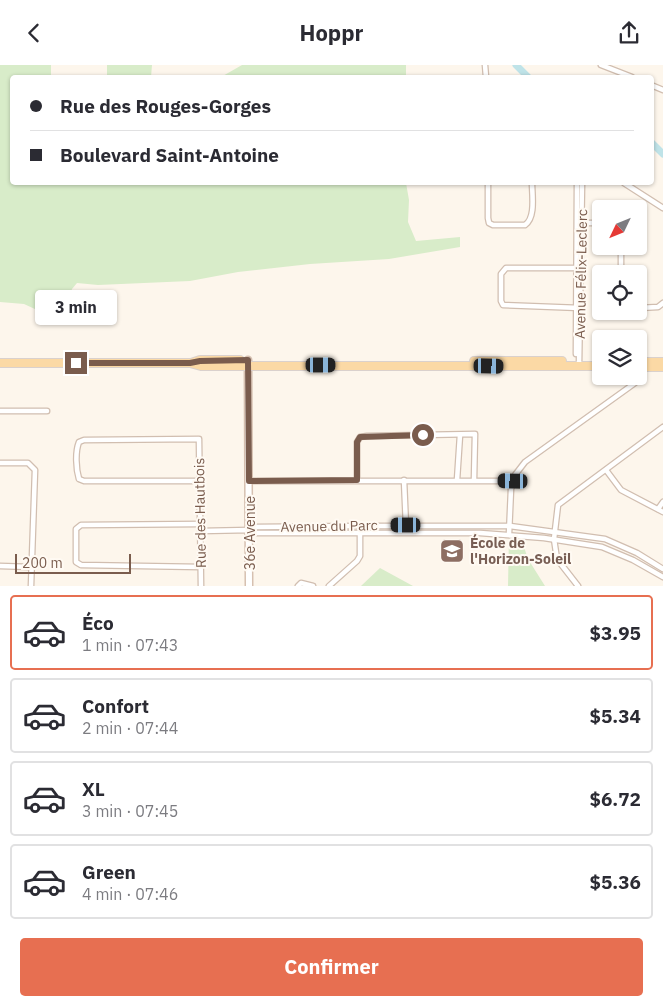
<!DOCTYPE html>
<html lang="fr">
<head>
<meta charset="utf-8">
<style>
  body { margin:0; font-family:"IBM Plex Sans",sans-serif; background:#f2f2f3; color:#2b2b33; height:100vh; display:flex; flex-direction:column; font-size:19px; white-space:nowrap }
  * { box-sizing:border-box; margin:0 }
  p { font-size:16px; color:#7c7c81 }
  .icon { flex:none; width:28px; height:28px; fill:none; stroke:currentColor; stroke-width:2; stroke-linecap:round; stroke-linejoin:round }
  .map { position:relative; height:521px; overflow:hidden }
  .drawer { display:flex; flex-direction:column; background:#fff; flex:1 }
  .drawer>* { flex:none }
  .hud { position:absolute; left:10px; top:10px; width:644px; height:110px; border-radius:5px; box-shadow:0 1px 4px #0004; display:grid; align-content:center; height:110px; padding:0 20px; background:#fff }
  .needle { width:32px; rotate:227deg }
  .buttons { position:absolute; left:592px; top:135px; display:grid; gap:10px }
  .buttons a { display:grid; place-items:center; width:55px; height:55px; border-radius:5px; background:#fff; box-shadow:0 1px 4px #0004; font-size:25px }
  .scale { position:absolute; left:15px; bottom:12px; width:116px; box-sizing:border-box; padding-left:5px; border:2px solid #7a5c4d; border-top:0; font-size:14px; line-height:18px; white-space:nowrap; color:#7a5c4d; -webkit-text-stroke:4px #fffaf3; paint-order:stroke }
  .end { position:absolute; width:22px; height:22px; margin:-11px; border:6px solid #7a5c4d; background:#fff; box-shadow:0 0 0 2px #fff }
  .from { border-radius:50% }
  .bubble { position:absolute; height:35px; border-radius:5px; background:#fff; box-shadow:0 1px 4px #0004; font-size:16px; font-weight:700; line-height:35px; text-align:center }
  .car { position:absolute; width:15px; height:30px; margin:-15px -8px; border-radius:6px; box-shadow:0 0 4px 1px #0007; background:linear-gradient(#222 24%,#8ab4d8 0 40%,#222 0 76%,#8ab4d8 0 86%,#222 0) }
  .hud b { display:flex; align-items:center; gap:18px; height:48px; font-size:19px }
  .hud b+b { border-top:1px solid #e1e1e2 }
  .hud i { width:12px; height:12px; background:#2b2b33 }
  ul { padding:9px 0 0; list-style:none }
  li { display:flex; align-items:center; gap:15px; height:75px; margin:0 10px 8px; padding:0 10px; border:2px solid #e1e1e2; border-radius:5px }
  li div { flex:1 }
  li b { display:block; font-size:19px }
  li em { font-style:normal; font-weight:700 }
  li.current { border-color:#e76f51 }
  li>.icon { width:45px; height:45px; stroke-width:1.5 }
  .cta { display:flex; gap:10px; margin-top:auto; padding:10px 20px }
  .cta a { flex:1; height:58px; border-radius:5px; background:#e76f51; color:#fff; font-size:20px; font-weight:700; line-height:58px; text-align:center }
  header { display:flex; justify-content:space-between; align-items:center; height:65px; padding:0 20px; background:#fff; font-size:22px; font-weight:700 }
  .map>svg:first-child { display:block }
  .green { fill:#d8ecc9 }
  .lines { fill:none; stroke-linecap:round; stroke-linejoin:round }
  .river { stroke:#bfe3e8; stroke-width:7 }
  .street-casing { stroke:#d1beb0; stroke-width:7 }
  .secondary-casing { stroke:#d6c0b0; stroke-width:9 }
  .primary-casing { stroke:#dad1cd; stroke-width:10 }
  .street { stroke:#fff; stroke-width:4.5 }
  .secondary { stroke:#fff; stroke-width:6 }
  .primary { stroke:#fbd9a5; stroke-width:8 }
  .route { stroke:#7a5c4d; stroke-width:6 }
  .labels { text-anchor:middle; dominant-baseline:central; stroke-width:4; stroke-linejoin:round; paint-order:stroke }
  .street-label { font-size:14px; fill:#7a5c4d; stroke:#fffaf3 }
  .education-label { font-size:14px; font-weight:bold; fill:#785e54; stroke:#fffaf3; text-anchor:start }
</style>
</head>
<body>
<header><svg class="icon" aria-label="back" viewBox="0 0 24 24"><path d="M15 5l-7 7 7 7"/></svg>Hoppr<svg class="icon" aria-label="share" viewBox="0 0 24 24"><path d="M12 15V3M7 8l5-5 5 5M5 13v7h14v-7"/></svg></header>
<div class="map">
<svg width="663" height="521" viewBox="0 0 663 521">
  <rect width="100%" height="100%" fill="#fdf6ec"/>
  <g class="green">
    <polygon points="0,0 51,0 51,12 12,12 12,118 406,118 409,135 408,157 416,176 460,172 460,182 389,194 310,199 238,207 190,216 98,220 77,218 72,224 66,245 50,251 24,239 0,237"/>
    <polygon points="107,0 152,0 151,12 107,12"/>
    <polygon points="242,0 406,0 406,12 221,12"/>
    <polygon points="509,469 520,470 528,494 545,521 508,521"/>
    <polygon points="380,503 413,521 361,521"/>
  </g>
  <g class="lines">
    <g class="river">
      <polyline points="516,0 528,12"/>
      <polyline points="651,77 663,89"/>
    </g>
    <defs>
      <g id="street">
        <polyline points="485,0 486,12"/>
        <polyline points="601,0 632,12"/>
        <polyline points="651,20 663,25"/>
        <path d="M 488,118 L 488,153 L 489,158 L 493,160 L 525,160 C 536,153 532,129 532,118"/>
        <polyline points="624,118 663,143"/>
        <polyline points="580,158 601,158"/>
        <polyline points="621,181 621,209"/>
        <polyline points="580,243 503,240 501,236 501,209 506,203 581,203"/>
        <polyline points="639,243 658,242 663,238"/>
        <polyline points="576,289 577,118"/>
        <polyline points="579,301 582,118"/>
        <polyline points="0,346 47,346"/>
        <polyline points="0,398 28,398 35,405 31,521"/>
        <polyline points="606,405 621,425 663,447"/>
        <polyline points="357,415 357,377 360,372 367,371 475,369 474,415"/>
        <polyline points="404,415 406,461"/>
        <polyline points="457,415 460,370"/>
        <path d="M 200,416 L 84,416 L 79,414 C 76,404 75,387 79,377 L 84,375 L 199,374 L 201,521"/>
        <polyline points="249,416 513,416"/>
        <polyline points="658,444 663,437"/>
        <polyline points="201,459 81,460 76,464 76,497 81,500 201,502"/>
        <polyline points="250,465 254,462 360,461 510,461 605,474 637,488 663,504"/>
        <polyline points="201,466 250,465 255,468 480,468 544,473 602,482 633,495 663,512"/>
        <polyline points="509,469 511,424 515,410 525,397 635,318 637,311"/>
        <polyline points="0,501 31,502"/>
        <polyline points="298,521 301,518 313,521"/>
        <polyline points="329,521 357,496 360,491 360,467"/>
        <polyline points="578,521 557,494 554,474 558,440 663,362"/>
      </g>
      <polyline id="secondary" points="248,295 249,521"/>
      <g id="primary">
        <polyline points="474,296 562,296"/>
        <polyline points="639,297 663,297"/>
        <polyline points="0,298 190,298 201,301 601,301"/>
        <polyline points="191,298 200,295 240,295"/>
        <polyline points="639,302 663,302"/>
      </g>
    </defs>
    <use href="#street" class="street-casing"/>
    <use href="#secondary" class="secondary-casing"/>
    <use href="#primary" class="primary-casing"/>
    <use href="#street" class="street"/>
    <use href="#secondary" class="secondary"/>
    <use href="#primary" class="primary"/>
  </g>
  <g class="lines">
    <polyline class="route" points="76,298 190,298 200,296 248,295 249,416 357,415 357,377 360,372 423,370"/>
  </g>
  <defs>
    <symbol id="school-square" viewBox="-11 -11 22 22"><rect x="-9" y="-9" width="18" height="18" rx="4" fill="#8d6e63" stroke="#fffaf3"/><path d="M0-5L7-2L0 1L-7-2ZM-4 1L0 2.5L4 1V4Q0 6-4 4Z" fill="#fff"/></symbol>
  </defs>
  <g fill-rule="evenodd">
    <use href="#school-square" x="438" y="472" width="28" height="28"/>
  </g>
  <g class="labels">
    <g class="street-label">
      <text transform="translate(581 209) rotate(-89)">Avenue Félix-Leclerc</text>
      <text transform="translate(200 448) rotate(-91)">Rue des Hautbois</text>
      <text transform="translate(329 461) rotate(-1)">Avenue du Parc</text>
      <text transform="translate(250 468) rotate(-90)">36e Avenue</text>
    </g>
    <g class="education-label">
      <text x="470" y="478">École de<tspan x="470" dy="16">l'Horizon-Soleil</tspan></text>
    </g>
  </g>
</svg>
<div class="buttons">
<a><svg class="needle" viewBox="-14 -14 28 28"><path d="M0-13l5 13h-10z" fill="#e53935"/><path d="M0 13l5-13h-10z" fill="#7c7c81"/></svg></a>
<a><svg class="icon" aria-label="locate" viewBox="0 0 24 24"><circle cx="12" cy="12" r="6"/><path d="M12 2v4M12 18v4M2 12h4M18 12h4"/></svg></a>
<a><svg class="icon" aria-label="layers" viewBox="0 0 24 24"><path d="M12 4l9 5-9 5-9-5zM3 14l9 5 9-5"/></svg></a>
</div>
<div class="scale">200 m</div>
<i class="end from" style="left:423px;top:370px"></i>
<i class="end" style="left:76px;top:298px"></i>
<div class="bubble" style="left:35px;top:225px;width:82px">3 min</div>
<i class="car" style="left:321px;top:300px;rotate:90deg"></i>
<i class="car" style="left:489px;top:301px;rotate:91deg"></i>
<i class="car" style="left:513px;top:416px;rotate:271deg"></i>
<i class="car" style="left:406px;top:460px;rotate:270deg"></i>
<div class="hud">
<b><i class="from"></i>Rue des Rouges-Gorges</b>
<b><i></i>Boulevard Saint-Antoine</b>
</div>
</div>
<section class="drawer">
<ul>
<li class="current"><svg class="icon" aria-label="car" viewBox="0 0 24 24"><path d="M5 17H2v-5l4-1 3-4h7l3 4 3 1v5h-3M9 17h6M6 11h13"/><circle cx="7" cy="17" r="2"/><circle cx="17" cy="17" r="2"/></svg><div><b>Éco</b><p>1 min · 07:43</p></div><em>$3.95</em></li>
<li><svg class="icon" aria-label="car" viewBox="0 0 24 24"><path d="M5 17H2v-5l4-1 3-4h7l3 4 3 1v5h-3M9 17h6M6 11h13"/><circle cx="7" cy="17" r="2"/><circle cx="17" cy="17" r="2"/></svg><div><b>Confort</b><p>2 min · 07:44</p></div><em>$5.34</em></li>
<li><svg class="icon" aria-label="car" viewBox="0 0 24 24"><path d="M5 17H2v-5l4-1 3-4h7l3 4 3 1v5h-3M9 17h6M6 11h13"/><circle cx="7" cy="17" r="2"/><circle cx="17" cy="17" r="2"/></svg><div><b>XL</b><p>3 min · 07:45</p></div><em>$6.72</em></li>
<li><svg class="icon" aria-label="car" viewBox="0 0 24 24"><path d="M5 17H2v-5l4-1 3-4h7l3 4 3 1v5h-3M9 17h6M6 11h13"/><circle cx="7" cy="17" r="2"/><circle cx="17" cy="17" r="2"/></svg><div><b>Green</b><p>4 min · 07:46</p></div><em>$5.36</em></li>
</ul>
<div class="cta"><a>Confirmer</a></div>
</section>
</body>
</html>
